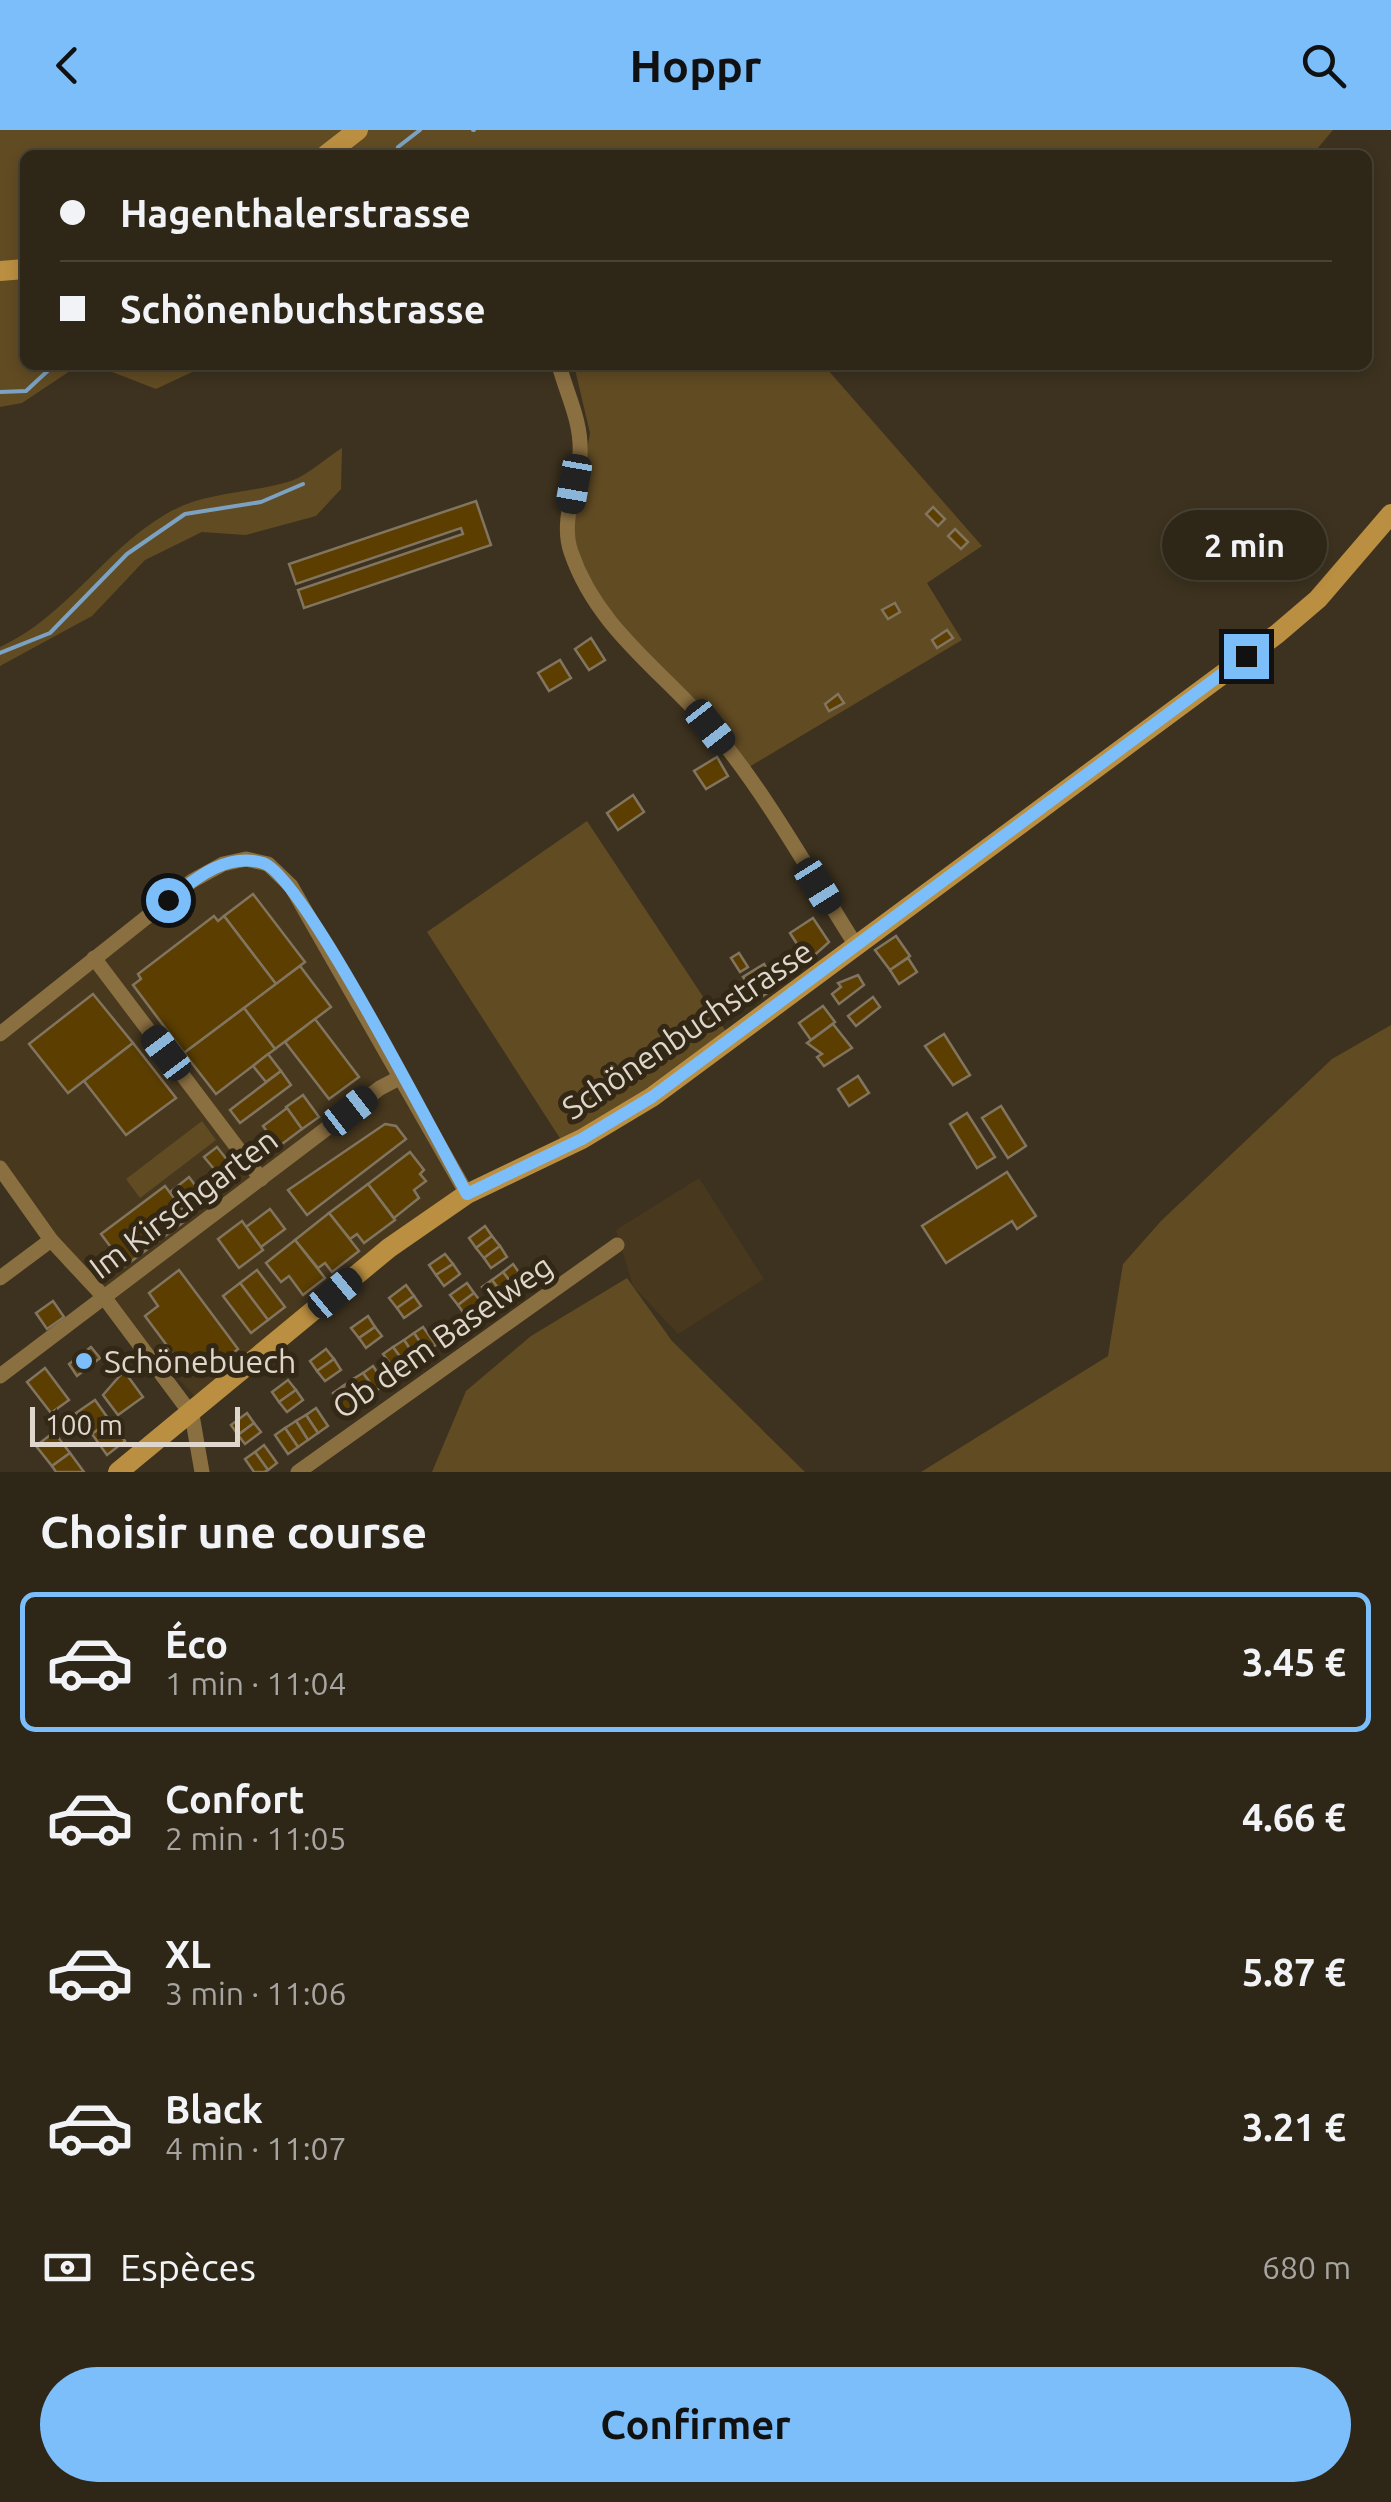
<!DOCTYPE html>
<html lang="fr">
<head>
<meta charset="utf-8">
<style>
  body { margin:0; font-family:Ubuntu,sans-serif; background:#362e20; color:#f1f3f6; height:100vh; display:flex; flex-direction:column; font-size:38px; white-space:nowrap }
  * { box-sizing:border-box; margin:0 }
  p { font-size:32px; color:#a7a5a1 }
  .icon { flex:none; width:55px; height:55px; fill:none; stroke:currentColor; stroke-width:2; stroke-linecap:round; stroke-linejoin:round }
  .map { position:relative; height:1342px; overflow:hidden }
  .drawer { display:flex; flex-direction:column; background:#2e2617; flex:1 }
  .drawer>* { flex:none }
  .banner { position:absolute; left:20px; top:20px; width:1352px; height:220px; border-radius:15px; box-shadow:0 5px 15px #0003,0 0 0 2px #494336; display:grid; align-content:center; height:220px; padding:0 40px; background:#2e2617 }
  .scale { position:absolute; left:30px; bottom:25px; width:210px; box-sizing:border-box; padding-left:10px; border:5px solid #dfd7cc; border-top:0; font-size:28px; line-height:35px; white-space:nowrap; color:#dfd7cc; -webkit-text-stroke:8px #332815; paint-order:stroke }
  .end { position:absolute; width:45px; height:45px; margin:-22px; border:12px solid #7cbef9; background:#111; box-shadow:0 0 0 5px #111 }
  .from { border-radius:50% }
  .bubble { position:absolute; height:70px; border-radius:35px; background:#2e2617; box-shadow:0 5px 15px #0003,0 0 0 2px #494336; font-size:32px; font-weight:700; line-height:70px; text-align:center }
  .car { position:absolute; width:30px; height:60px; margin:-30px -15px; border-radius:12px; box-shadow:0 0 8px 2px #0007; background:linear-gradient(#222 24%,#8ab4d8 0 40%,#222 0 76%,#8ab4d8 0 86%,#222 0) }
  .banner b { display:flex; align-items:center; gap:35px; height:95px; font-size:38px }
  .banner b+b { border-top:2px solid #494336 }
  .banner i { width:25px; height:25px; background:#f1f3f6 }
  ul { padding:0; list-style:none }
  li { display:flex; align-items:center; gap:30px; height:140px; margin:0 20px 15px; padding:0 20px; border:5px solid transparent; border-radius:15px }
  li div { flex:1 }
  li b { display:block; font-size:38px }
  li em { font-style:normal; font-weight:700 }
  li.active { border-color:#7cbef9 }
  li>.icon { width:90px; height:90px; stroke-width:1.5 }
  h2 { padding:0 40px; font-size:45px; line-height:120px }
  .pay { display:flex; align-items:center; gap:25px; height:110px; padding:0 40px; font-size:38px }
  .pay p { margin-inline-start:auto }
  .action { display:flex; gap:20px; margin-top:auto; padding:20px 40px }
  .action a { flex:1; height:115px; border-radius:60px; background:#7cbef9; color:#111; font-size:40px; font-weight:700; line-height:115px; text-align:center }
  header { display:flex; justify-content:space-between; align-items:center; height:130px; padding:0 40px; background:#7cbef9; color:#111; font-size:45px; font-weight:700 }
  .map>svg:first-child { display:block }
  .built { fill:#47381e }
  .green { fill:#614b23 }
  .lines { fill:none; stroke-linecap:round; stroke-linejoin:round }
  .stream { stroke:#7ba2c3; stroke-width:4 }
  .building { fill:#5b3e00; stroke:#827560; stroke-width:2.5 }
  .street { stroke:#8a6f41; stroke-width:15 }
  .secondary { stroke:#bb8f41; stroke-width:20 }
  .route { stroke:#7cbef9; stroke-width:12 }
  .poi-dot { fill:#7cbef9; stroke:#332815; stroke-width:4 }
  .labels { text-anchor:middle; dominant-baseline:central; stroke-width:10; stroke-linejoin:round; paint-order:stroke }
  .street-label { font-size:32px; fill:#dfd7cc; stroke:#332815 }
  .poi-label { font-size:32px; fill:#dfd7cc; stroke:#332815; text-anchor:start }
</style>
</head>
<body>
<header><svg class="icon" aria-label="back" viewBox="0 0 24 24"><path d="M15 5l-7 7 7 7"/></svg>Hoppr<svg class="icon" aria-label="search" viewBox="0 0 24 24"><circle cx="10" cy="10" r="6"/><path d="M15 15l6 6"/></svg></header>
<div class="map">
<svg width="1391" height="1342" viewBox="0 0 1391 1342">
  <rect width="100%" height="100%" fill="#3d321f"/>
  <g class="built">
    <polygon points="246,729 291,756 477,1067 395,1127 208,1281 51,1110 0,1038 0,904 192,751"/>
    <polygon points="699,1048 764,1149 678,1204 633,1156 616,1100"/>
  </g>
  <g class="green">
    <polygon points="0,0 1333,0 1312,25 25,25 25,235 79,235 22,273 0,277"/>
    <polygon points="94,235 207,235 156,259"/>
    <polygon points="574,235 833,235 827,239 982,416 927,453 962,510 744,640 608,487 570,413 590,303"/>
    <path d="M 342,318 L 341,359 L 316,386 L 246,405 L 202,402 L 145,430 L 92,486 L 0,536 L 0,517 C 67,486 103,421 166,384 C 204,361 250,364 291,351 C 308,345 326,328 342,318 Z"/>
    <polygon points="587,691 729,906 563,1013 427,802"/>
    <polygon points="1391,895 1391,1342 921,1342 1108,1226 1123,1134 1161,1091 1332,929"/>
    <polygon points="202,991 216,1010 140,1068 126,1049"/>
    <polygon points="627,1148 672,1211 805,1342 432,1342 466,1261 531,1206"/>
  </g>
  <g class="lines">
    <g class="stream">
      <polyline points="473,0 474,0"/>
      <polyline points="396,25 398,17 420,0"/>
      <polyline points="131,235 151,240 174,235"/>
      <polyline points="0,262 26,261 54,235"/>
      <polyline points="0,523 50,503 127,424 185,384 261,372 303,354"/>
    </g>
  </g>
  <g class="building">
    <polygon points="476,371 491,415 304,478 298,460 463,404 461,398 296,454 289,434"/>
    <polygon points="933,377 945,389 938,396 926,384"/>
    <polygon points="955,399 968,412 961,419 948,406"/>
    <polygon points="895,473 900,482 888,489 882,480"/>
    <polygon points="947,500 953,508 937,518 932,510"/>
    <polygon points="591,508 605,530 589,540 575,519"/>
    <polygon points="560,530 571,548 549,561 538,543"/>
    <polygon points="838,564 844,573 829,581 825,574"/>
    <polygon points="717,627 728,646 706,659 694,641"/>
    <polygon points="633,665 644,682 618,700 607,683"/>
    <polygon points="253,764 305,832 276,854 224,786"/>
    <polygon points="214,786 218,791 224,786 276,854 184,923 133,855 141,849 138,844"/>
    <polygon points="813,788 829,812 808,831 790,803"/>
    <polygon points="896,806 910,826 890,840 875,820"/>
    <polygon points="739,823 748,837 740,842 731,828"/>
    <polygon points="908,828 917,842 899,854 890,840"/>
    <polygon points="764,834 773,849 761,857 766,864 758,869 743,847"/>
    <polygon points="300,836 331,877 275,919 244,878"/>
    <polygon points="858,845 864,855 839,874 832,864 841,857 838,853"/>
    <polygon points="93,864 133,913 68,963 29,914"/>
    <polygon points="873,867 880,877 856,896 848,886"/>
    <polygon points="823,876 835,892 811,910 799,893"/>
    <polygon points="244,878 275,919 216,964 184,923"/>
    <polygon points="315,889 359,947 329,969 285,912"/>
    <polygon points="833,894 852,918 824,936 817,927 822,924 807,913"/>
    <polygon points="944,904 970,945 953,955 925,916"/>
    <polygon points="133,913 176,968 126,1005 84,951"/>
    <polygon points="268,924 281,941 266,952 253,936"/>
    <polygon points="281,941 291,955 240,993 230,980"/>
    <polygon points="858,946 869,963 849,976 838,959"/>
    <polygon points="303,965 319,987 302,999 286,977"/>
    <polygon points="1001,976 1026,1016 1008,1028 982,988"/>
    <polygon points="287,978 302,999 278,1017 263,996"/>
    <polygon points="967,983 995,1027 977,1038 950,994"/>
    <polygon points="385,994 396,996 406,1009 307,1085 288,1060"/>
    <polygon points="217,1017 232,1036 220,1046 204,1027"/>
    <polygon points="410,1022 424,1040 420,1044 426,1051 414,1060 419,1068 394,1088 368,1054"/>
    <polygon points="1007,1042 1036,1086 1017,1099 1012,1091 946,1133 922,1096"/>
    <polygon points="189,1047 198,1059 178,1074 169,1063"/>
    <polygon points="368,1054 395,1090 364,1113 357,1104 350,1109 329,1083"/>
    <polygon points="165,1056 189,1088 125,1136 101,1104"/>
    <polygon points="270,1079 285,1099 261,1117 246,1097"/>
    <polygon points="329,1083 359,1121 332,1142 325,1133 318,1138 295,1110"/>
    <polygon points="242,1091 263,1120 239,1138 218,1109"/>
    <polygon points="485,1096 492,1106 476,1118 469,1108"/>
    <polygon points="492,1106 500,1116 484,1128 476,1118"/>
    <polygon points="295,1110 325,1148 303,1165 289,1146 281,1152 266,1133"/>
    <polygon points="500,1116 507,1127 491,1138 484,1128"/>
    <polygon points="445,1124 453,1134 436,1145 429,1135"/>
    <polygon points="453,1134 460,1144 444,1156 436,1145"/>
    <polygon points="513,1134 525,1151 515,1158 503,1142"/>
    <polygon points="179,1140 238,1219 211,1240 195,1241 187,1234 183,1237 145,1186 158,1176 149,1163"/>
    <polygon points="257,1140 285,1177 268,1190 240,1153"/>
    <polygon points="503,1142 515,1158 504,1166 492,1150"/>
    <polygon points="492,1150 504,1166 494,1173 482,1157"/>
    <polygon points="240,1153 268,1190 251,1203 223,1166"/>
    <polygon points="467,1153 474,1163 458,1175 450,1165"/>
    <polygon points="406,1155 414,1166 397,1178 389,1168"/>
    <polygon points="474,1163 482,1173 465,1185 458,1175"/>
    <polygon points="414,1166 421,1176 404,1188 397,1178"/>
    <polygon points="53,1171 64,1187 47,1199 36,1183"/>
    <polygon points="368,1186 375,1197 359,1208 351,1198"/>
    <polygon points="375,1197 382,1206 366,1218 359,1208"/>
    <polygon points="423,1197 436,1215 426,1221 414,1203"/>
    <polygon points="414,1203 426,1221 416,1228 404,1210"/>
    <polygon points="404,1210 416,1228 406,1235 393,1217"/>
    <polygon points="91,1217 100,1228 77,1246 69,1234"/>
    <polygon points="393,1217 406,1235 396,1242 383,1224"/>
    <polygon points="326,1219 334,1229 317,1241 310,1231"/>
    <polygon points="334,1229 341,1240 325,1251 317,1241"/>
    <polygon points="373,1236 385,1254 376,1261 363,1243"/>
    <polygon points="45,1238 69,1270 51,1283 27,1252"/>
    <polygon points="124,1241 143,1267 118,1285 103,1265"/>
    <polygon points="363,1243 376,1261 366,1267 353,1249"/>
    <polygon points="353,1249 366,1267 355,1274 343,1256"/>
    <polygon points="288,1250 296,1260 279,1272 272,1262"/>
    <polygon points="343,1256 355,1274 345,1282 333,1263"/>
    <polygon points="296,1260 303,1270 287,1282 279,1272"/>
    <polygon points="95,1270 110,1291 92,1304 76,1283"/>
    <polygon points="316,1278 328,1296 318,1303 306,1285"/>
    <polygon points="247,1283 254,1293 238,1305 231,1295"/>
    <polygon points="306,1285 318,1303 308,1310 296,1291"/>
    <polygon points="110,1291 125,1311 107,1325 92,1304"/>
    <polygon points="296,1291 308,1310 298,1317 285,1298"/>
    <polygon points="254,1293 261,1302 245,1314 238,1305"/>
    <polygon points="285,1298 298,1317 288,1324 275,1305"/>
    <polygon points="54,1302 70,1323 52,1336 36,1316"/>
    <polygon points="264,1315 277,1333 268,1340 255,1322"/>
    <polygon points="255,1322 268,1340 264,1342 254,1342 245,1329"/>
    <polygon points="70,1323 84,1342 56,1342 52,1336"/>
  </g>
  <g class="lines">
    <g class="street">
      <path d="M 559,235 C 567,265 582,292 580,324 C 577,356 560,391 571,422 C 597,499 663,541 713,600 C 768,666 811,745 857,817"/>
      <polyline points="94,828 261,1049"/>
      <polyline points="0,904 192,751 223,734 246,729 268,734 291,756 467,1064"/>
      <polyline points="0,1038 51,1110 104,1167 192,1285 202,1342"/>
      <polyline points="0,1148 51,1110"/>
      <polyline points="0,1246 380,958 401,947"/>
      <polyline points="298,1342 617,1115"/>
    </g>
    <g class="secondary">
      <polyline points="326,25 358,0"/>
      <polyline points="0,141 25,139"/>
      <polyline points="118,1342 389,1118 467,1064 582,1009 652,967 1277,504 1318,469 1391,384"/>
    </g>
  </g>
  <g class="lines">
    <path class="route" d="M 168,770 C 195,749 226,722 263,733 C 302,744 438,1013 467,1064 L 582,1009 L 652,967 L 1246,526"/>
  </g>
  <circle class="poi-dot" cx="84" cy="1231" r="10"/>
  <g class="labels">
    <g class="street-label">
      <text transform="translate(687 899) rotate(-34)">Schönenbuchstrasse</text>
      <text transform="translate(183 1073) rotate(-37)">Im Kirschgarten</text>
      <text transform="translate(442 1206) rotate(-35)">Ob dem Baselweg</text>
    </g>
    <g class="poi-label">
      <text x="104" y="1231">Schönebuech</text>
    </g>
  </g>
</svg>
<div class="scale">100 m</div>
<i class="end from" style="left:168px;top:770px"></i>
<i class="end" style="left:1246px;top:526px"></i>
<div class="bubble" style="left:1162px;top:380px;width:165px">2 min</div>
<i class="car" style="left:574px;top:354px;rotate:190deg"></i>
<i class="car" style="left:710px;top:597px;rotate:142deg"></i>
<i class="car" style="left:818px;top:756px;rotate:148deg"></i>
<i class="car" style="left:166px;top:923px;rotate:323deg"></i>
<i class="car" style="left:350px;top:981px;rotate:52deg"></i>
<i class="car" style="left:335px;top:1163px;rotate:50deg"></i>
<div class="banner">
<b><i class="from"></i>Hagenthalerstrasse</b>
<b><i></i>Schönenbuchstrasse</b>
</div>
</div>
<section class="drawer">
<h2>Choisir une course</h2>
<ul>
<li class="active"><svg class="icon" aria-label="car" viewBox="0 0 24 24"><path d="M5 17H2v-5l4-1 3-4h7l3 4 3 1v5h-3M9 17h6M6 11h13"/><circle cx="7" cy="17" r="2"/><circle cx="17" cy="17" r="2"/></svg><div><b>Éco</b><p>1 min · 11:04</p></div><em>3.45 €</em></li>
<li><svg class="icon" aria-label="car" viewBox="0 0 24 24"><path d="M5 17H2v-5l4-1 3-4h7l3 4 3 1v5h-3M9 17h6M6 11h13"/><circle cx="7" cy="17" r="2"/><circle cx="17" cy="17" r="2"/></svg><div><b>Confort</b><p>2 min · 11:05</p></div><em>4.66 €</em></li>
<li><svg class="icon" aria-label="car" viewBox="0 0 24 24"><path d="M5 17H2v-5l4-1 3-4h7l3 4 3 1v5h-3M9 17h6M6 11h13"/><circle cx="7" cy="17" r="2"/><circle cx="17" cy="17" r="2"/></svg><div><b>XL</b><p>3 min · 11:06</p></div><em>5.87 €</em></li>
<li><svg class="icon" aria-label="car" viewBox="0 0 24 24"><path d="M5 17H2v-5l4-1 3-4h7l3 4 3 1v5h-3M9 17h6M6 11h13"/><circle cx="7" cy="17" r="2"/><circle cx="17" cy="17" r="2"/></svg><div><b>Black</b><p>4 min · 11:07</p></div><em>3.21 €</em></li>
</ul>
<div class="pay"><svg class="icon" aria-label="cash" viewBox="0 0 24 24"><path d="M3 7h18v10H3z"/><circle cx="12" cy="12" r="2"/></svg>Espèces<p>680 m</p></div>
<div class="action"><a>Confirmer</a></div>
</section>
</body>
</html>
